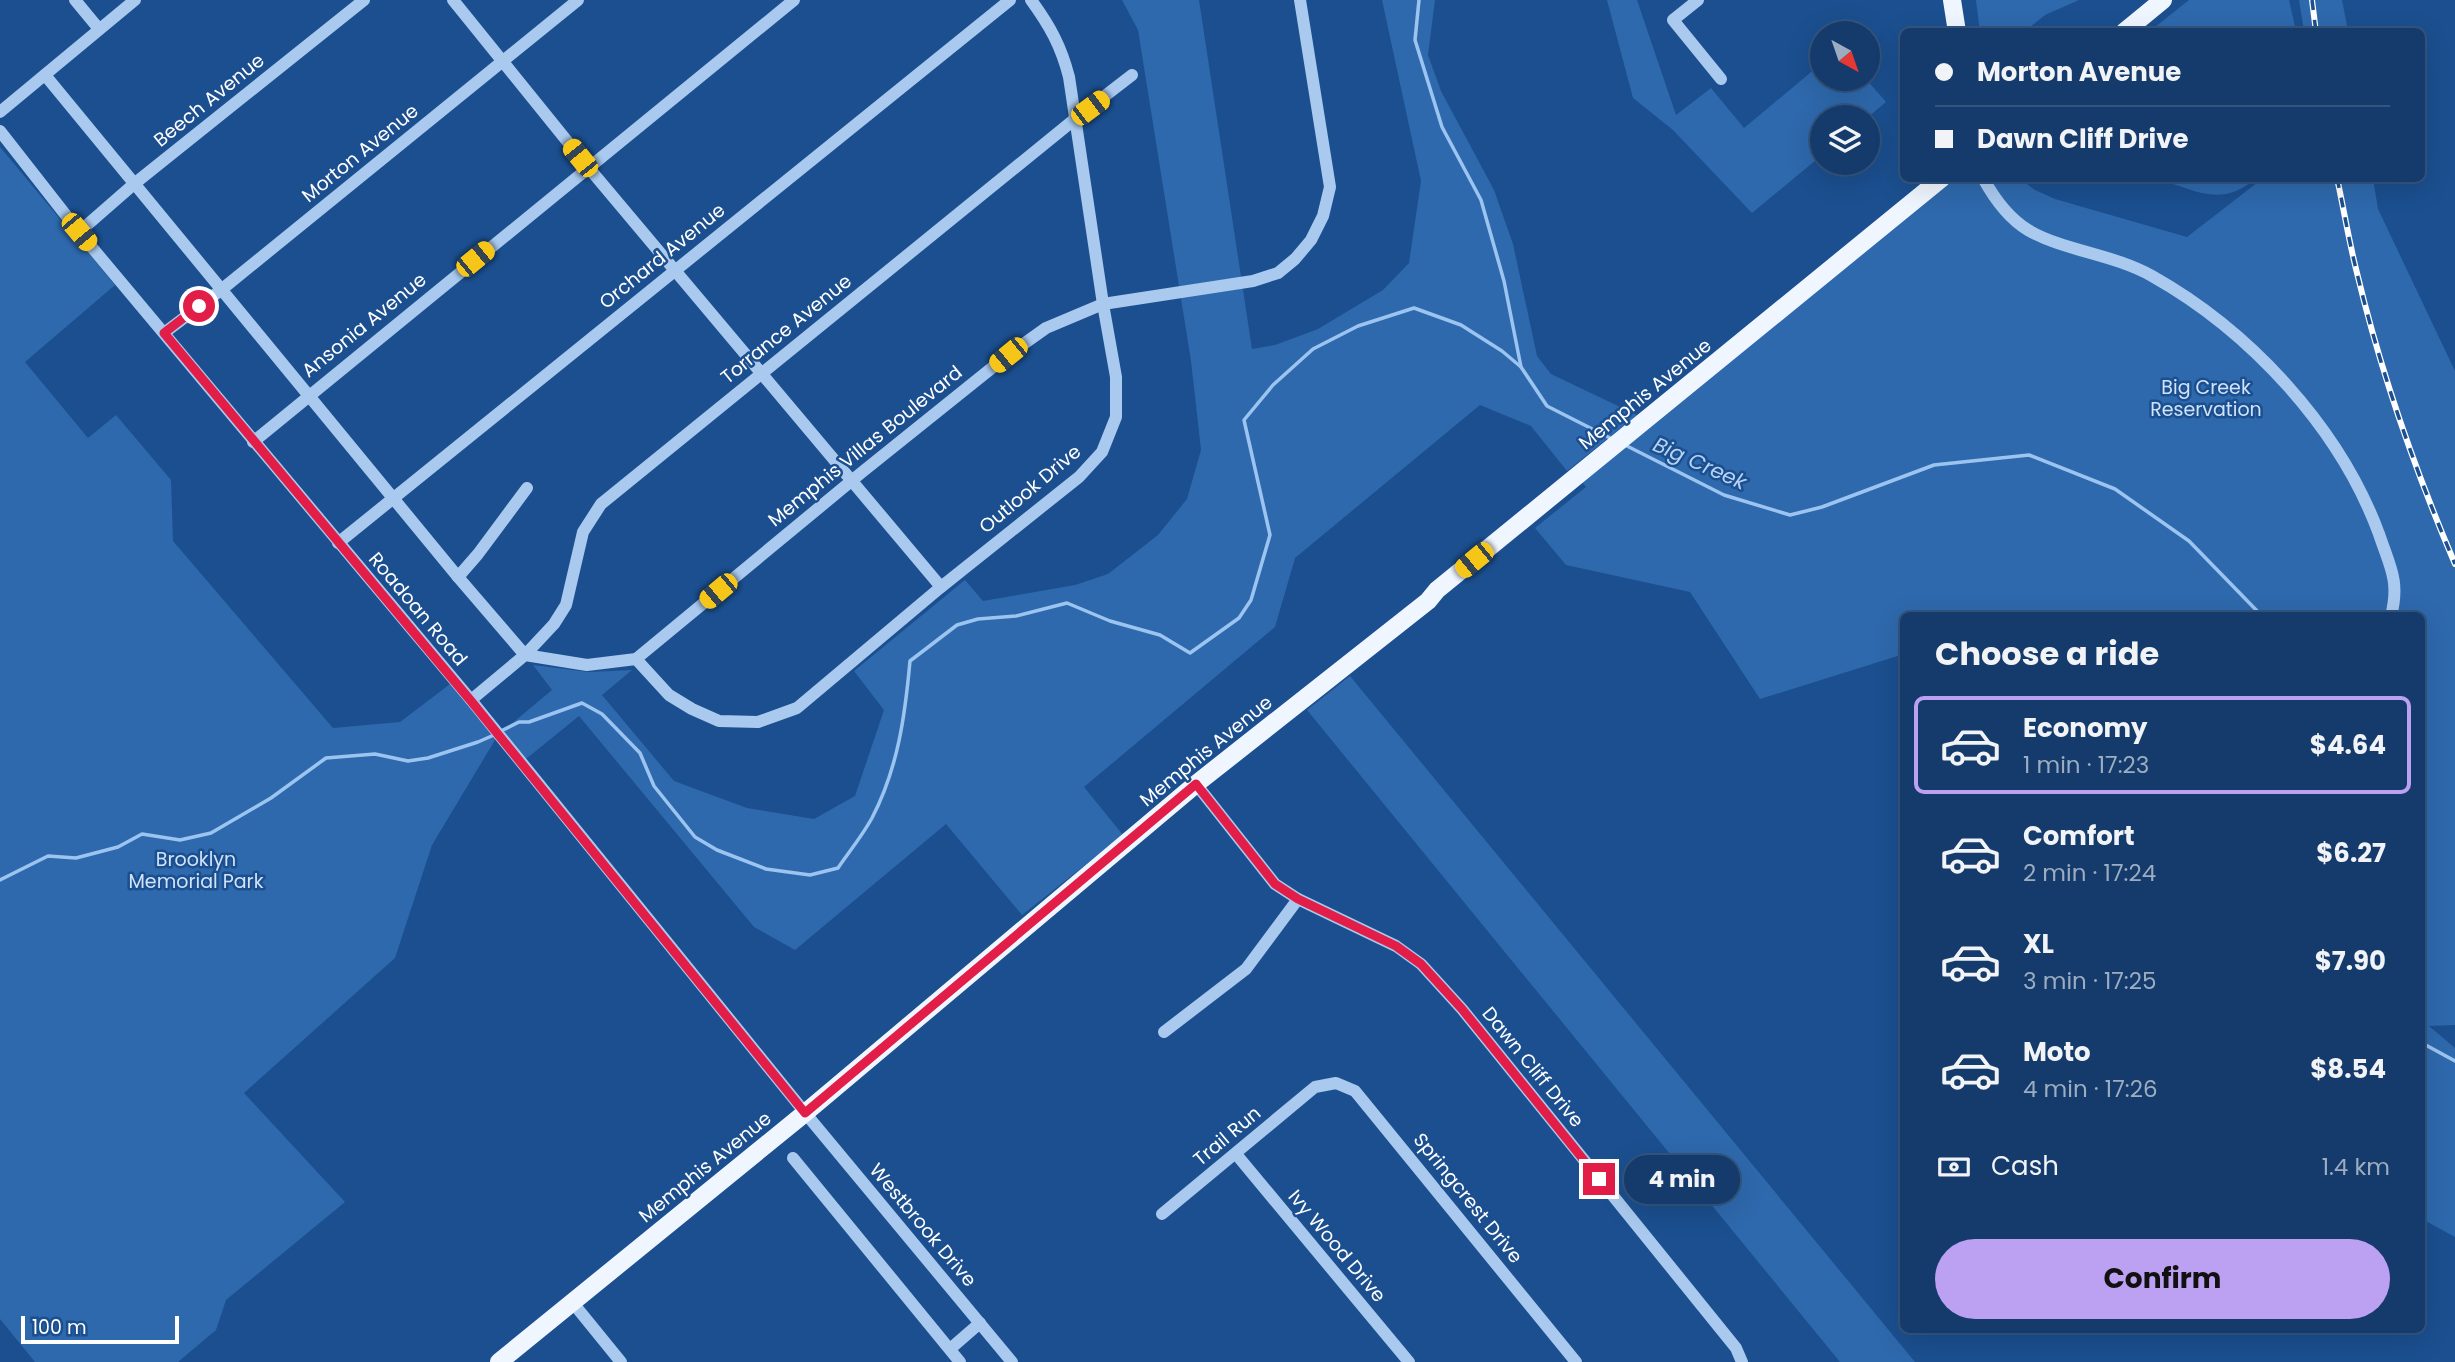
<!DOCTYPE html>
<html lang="en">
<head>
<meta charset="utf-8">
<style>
  body { margin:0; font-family:Poppins,sans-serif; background:#214673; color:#f1f3f6; height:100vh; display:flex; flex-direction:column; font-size:26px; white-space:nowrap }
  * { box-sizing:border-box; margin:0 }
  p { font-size:23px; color:#9dadc1 }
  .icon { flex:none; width:38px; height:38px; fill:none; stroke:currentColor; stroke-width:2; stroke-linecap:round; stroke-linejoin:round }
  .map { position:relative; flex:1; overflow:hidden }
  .sheet { position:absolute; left:1900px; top:612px; width:525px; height:721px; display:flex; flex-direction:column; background:#143b6b; border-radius:10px; box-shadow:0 7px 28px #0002,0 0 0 2px #33557e }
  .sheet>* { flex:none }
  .top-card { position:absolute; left:1900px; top:28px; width:525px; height:154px; border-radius:10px; box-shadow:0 7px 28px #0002,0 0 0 2px #33557e; display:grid; align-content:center; height:154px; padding:0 35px; background:#143b6b }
  .needle { width:46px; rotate:140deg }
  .tools { position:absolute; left:1810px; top:21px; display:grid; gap:14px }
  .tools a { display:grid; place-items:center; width:70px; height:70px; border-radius:50%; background:#143b6b; box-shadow:0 7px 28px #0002,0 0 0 2px #33557e; font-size:35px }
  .scale { position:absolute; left:21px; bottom:18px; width:158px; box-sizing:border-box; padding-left:7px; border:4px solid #fff; border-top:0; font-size:19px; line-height:24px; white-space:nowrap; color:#fff; -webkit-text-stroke:5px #1b4f8f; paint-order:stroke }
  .end { position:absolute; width:32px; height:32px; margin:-16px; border:9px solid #e11d48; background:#fff; box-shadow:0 0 0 4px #fff }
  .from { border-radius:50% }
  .bubble { position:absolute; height:49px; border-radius:24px; background:#143b6b; box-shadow:0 7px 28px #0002,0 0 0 2px #33557e; font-size:23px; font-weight:700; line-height:49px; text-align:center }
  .car { position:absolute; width:21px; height:42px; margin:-21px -10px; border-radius:9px; box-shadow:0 0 5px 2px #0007; background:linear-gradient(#f5c518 24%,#345 0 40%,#f5c518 0 76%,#345 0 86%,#f5c518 0) }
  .top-card b { display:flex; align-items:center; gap:24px; height:66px; font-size:26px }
  .top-card b+b { border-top:2px solid #33557e }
  .top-card i { width:18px; height:18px; background:#f1f3f6 }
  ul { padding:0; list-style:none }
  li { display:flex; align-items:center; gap:21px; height:98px; margin:0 14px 10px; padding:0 21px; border:4px solid transparent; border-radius:10px }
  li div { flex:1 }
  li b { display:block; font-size:26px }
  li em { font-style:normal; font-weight:700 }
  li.on { border-color:#bca0f2 }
  li>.icon { width:63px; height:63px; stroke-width:1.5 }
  h2 { padding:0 35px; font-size:32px; line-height:84px }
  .pay { display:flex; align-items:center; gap:18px; height:77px; padding:0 35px; font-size:26px }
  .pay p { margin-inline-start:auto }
  .button { display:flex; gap:14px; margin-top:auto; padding:14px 35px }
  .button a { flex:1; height:80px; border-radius:42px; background:#bca0f2; color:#111; font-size:28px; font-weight:700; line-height:80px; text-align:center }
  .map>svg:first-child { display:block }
  .green { fill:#2e69ad }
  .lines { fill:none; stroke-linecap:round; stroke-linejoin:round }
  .stream { stroke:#9cc4f0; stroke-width:3.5 }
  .minor { stroke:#a9c9ee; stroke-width:12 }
  .major { stroke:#f0f6ff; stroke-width:18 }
  .rail-casing { stroke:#fff; stroke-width:6 }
  .rail { stroke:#1b4f8f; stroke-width:3.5; stroke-dasharray:10; stroke-linecap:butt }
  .route { stroke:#e11d48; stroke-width:9 }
  .labels { text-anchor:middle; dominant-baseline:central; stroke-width:5; stroke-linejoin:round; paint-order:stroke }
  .street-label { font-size:19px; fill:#fff; stroke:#1b4f8f }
  .park-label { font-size:19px; fill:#cfe3fa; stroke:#1b4f8f }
  .water-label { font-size:21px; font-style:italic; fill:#b5d3f5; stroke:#1b4f8f }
</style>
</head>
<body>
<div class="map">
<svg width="2455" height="1362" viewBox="0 0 2455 1362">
  <rect width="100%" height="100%" fill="#1b4f8f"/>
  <g class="green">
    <polygon points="1122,0 1199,0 1252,349 1275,345 1318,329 1383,290 1409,263 1421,181 1382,0 1435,0 1428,55 1441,91 1494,190 1513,244 1537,356 1551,374 1637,415 1567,471 1531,426 1480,405 1295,558 1275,627 1084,787 1123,835 1022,915 946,824 795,950 754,927 579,716 521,763 498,735 432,845 395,958 244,1093 345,1202 226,1300 216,1330 178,1362 35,1362 0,1319 0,147 115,285 25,362 88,438 116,415 171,480 173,541 333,728 400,722 454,681 498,735 552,690 533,665 589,672 632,670 602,695 674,781 747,808 814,819 855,796 884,710 854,671 965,580 983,601 1075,585 1108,574 1158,535 1187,499 1201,450 1191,361 1138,30"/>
    <polygon points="1607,0 1637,0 1676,115 1711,88 1744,128 1822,63 1822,79 1866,79 1886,102 1867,118 1822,117 1822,155 1752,213 1673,130 1633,98"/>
    <polygon points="1976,0 2079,0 2045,15 2025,31 1980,32"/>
    <polygon points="2189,0 2289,0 2296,31 2150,31"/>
    <polygon points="2299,0 2342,0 2348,31 2304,31"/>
    <polygon points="1942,179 2020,179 2035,190 2055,199 2187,237 2262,179 2373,179 2378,209 2455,371 2455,1025 2429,1026 2455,1048 2455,1237 2422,1219 2422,616 1904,616 1904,654 1760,699 1690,592 1566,565 1535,528 1586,487 1577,476"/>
    <path d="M 2158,179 L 2255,179 C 2221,208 2195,190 2158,179 Z"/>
    <polygon points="1350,676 1915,1362 1840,1362 1307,710"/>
  </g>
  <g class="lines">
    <g class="stream">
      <polyline points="1419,0 1415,40 1442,127 1481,200 1504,281 1521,367 1547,406 1612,439"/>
      <polyline points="1625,445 1724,495 1790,515 1822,507 1934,465 2029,455 2115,489 2189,541 2262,616"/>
      <path d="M 501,731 L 519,722 L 529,722 L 582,703 L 602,714 L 640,753 L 654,786 L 695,837 L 717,850 L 766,869 L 810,875 L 838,868 C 849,852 862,836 872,818 C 898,768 905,716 910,661 L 957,625 L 978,619 L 1016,616 L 1067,603 L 1110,621 L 1160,635 L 1190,653 L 1239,618 L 1251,600 L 1270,535 L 1244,420 L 1273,385 L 1313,349 L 1358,326 L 1414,308 L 1461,325 L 1502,351 L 1521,367"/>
      <polyline points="0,880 48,856 76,858 118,847 142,834 180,840 211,833 271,798 326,758 375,754 408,761 428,758 478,742 494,735"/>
      <polyline points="2422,1043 2455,1061"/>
    </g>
    <g class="minor">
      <polyline points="75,0 99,29"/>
      <polyline points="453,0 588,167 941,587"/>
      <polyline points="1698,0 1673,20 1721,79"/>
      <polyline points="45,75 458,577 525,655 554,624 566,605 583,532 601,504 1075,119 1132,75"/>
      <polyline points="0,112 135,0"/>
      <polyline points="0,131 79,232 471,700 811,1120 1012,1362"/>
      <path d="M 1983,178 C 1994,198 2008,218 2028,230 C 2064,251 2113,254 2152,276 C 2250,331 2340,428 2379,534 C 2390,567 2400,581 2391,616"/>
      <polyline points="79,232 134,184 364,0"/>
      <polyline points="164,333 221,290 578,0"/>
      <polyline points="253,442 794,0"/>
      <polyline points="338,543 1010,0"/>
      <polyline points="458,577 478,554 527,488"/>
      <path d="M 636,659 L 669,695 L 692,709 L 719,721 L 758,722 L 797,708 L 941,587 L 1079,477 L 1102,452 L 1116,417 L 1116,377 L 1103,304 L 1069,77 C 1061,46 1050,26 1031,0"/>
      <polyline points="471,700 525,655 587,665 636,659 861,473 1008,355 1046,328 1103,304 1253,281 1278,273 1295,259 1311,240 1323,216 1330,187 1300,0"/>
      <polyline points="1196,784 1275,884 1298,899 1396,946 1421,964 1462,1009 1736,1348 1742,1362"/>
      <polyline points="1164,1032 1246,969 1298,899"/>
      <polyline points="1236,1154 1409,1362"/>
      <polyline points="793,1158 960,1362"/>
      <polyline points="1162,1214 1315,1087 1336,1083 1355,1091 1576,1362"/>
      <polyline points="573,1303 621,1362"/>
      <polyline points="950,1349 980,1323"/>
    </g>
    <g class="major">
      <polyline points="1952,0 1957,32"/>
      <polyline points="2124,32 2163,0"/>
      <polyline points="499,1362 805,1113 1196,784 1428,601 1437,590 1942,178"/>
    </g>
    <defs>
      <g id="rail">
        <polyline points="2312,0 2316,32"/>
        <path d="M 2337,178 C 2344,210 2349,242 2357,273 C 2381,373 2415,470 2455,564"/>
      </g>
    </defs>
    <use href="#rail" class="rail-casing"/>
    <use href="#rail" class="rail"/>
  </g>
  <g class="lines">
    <polyline class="route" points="199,306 164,333 471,701 805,1113 1196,784 1275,884 1298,899 1396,946 1421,964 1462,1009 1599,1179"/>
  </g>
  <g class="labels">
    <g class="street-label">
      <text transform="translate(209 100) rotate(-39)">Beech Avenue</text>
      <text transform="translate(360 153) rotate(-39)">Morton Avenue</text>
      <text transform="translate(662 256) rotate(-39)">Orchard Avenue</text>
      <text transform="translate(364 325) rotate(-39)">Ansonia Avenue</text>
      <text transform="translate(786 329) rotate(-39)">Torrance Avenue</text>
      <text transform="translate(1645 394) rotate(-39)">Memphis Avenue</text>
      <text transform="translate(865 446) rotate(-39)">Memphis Villas Boulevard</text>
      <text transform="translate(1030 489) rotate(-40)">Outlook Drive</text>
      <text transform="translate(418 609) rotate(50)">Roadoan Road</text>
      <text transform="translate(1206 751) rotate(-39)">Memphis Avenue</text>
      <text transform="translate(1533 1067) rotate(51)">Dawn Cliff Drive</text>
      <text transform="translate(1227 1136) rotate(-40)">Trail Run</text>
      <text transform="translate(705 1167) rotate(-39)">Memphis Avenue</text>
      <text transform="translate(1468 1198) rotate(51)">Springcrest Drive</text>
      <text transform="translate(923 1225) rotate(50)">Westbrook Drive</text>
      <text transform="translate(1337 1246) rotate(50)">Ivy Wood Drive</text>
    </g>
    <g class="park-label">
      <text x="2206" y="387">Big Creek<tspan x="2206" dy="22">Reservation</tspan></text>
      <text x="196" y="859">Brooklyn<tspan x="196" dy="22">Memorial Park</tspan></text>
    </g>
    <g class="water-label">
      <text transform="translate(1700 463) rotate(24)">Big Creek</text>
    </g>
  </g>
</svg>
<div class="tools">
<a><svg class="needle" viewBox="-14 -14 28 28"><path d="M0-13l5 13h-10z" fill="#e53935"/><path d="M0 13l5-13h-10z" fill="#9dadc1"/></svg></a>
<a><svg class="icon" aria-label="layers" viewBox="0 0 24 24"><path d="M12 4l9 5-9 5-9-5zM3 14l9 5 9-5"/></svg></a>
</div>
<div class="scale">100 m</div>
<i class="end from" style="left:199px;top:306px"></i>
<i class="end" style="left:1599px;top:1179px"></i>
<div class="bubble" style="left:1624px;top:1155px;width:116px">4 min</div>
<i class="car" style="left:1090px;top:108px;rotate:53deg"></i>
<i class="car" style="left:580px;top:158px;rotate:321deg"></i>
<i class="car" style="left:79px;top:232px;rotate:140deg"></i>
<i class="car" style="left:475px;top:259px;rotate:51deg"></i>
<i class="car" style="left:1008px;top:355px;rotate:231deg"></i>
<i class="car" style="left:1474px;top:560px;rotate:231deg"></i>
<i class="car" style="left:718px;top:591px;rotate:230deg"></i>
<div class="top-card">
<b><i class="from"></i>Morton Avenue</b>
<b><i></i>Dawn Cliff Drive</b>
</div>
<section class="sheet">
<h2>Choose a ride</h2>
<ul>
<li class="on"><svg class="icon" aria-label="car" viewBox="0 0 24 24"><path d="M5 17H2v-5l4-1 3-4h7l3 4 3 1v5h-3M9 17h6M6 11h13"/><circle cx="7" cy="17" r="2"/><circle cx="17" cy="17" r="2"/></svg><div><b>Economy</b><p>1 min · 17:23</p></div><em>$4.64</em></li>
<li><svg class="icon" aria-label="car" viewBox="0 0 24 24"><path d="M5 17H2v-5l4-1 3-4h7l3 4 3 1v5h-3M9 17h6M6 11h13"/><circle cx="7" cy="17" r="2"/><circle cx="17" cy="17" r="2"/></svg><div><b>Comfort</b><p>2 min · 17:24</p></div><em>$6.27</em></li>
<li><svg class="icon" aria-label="car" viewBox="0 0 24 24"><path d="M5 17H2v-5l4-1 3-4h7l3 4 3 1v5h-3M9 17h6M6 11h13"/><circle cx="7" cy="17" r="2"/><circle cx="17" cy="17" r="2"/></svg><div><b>XL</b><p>3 min · 17:25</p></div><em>$7.90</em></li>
<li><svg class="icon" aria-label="car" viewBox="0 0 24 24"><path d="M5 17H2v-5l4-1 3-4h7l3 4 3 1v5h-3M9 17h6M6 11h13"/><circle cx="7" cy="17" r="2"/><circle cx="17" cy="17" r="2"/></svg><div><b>Moto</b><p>4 min · 17:26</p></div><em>$8.54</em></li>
</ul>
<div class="pay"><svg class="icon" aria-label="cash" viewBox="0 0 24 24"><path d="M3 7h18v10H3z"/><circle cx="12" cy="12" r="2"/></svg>Cash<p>1.4 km</p></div>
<div class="button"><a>Confirm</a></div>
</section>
</div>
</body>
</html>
